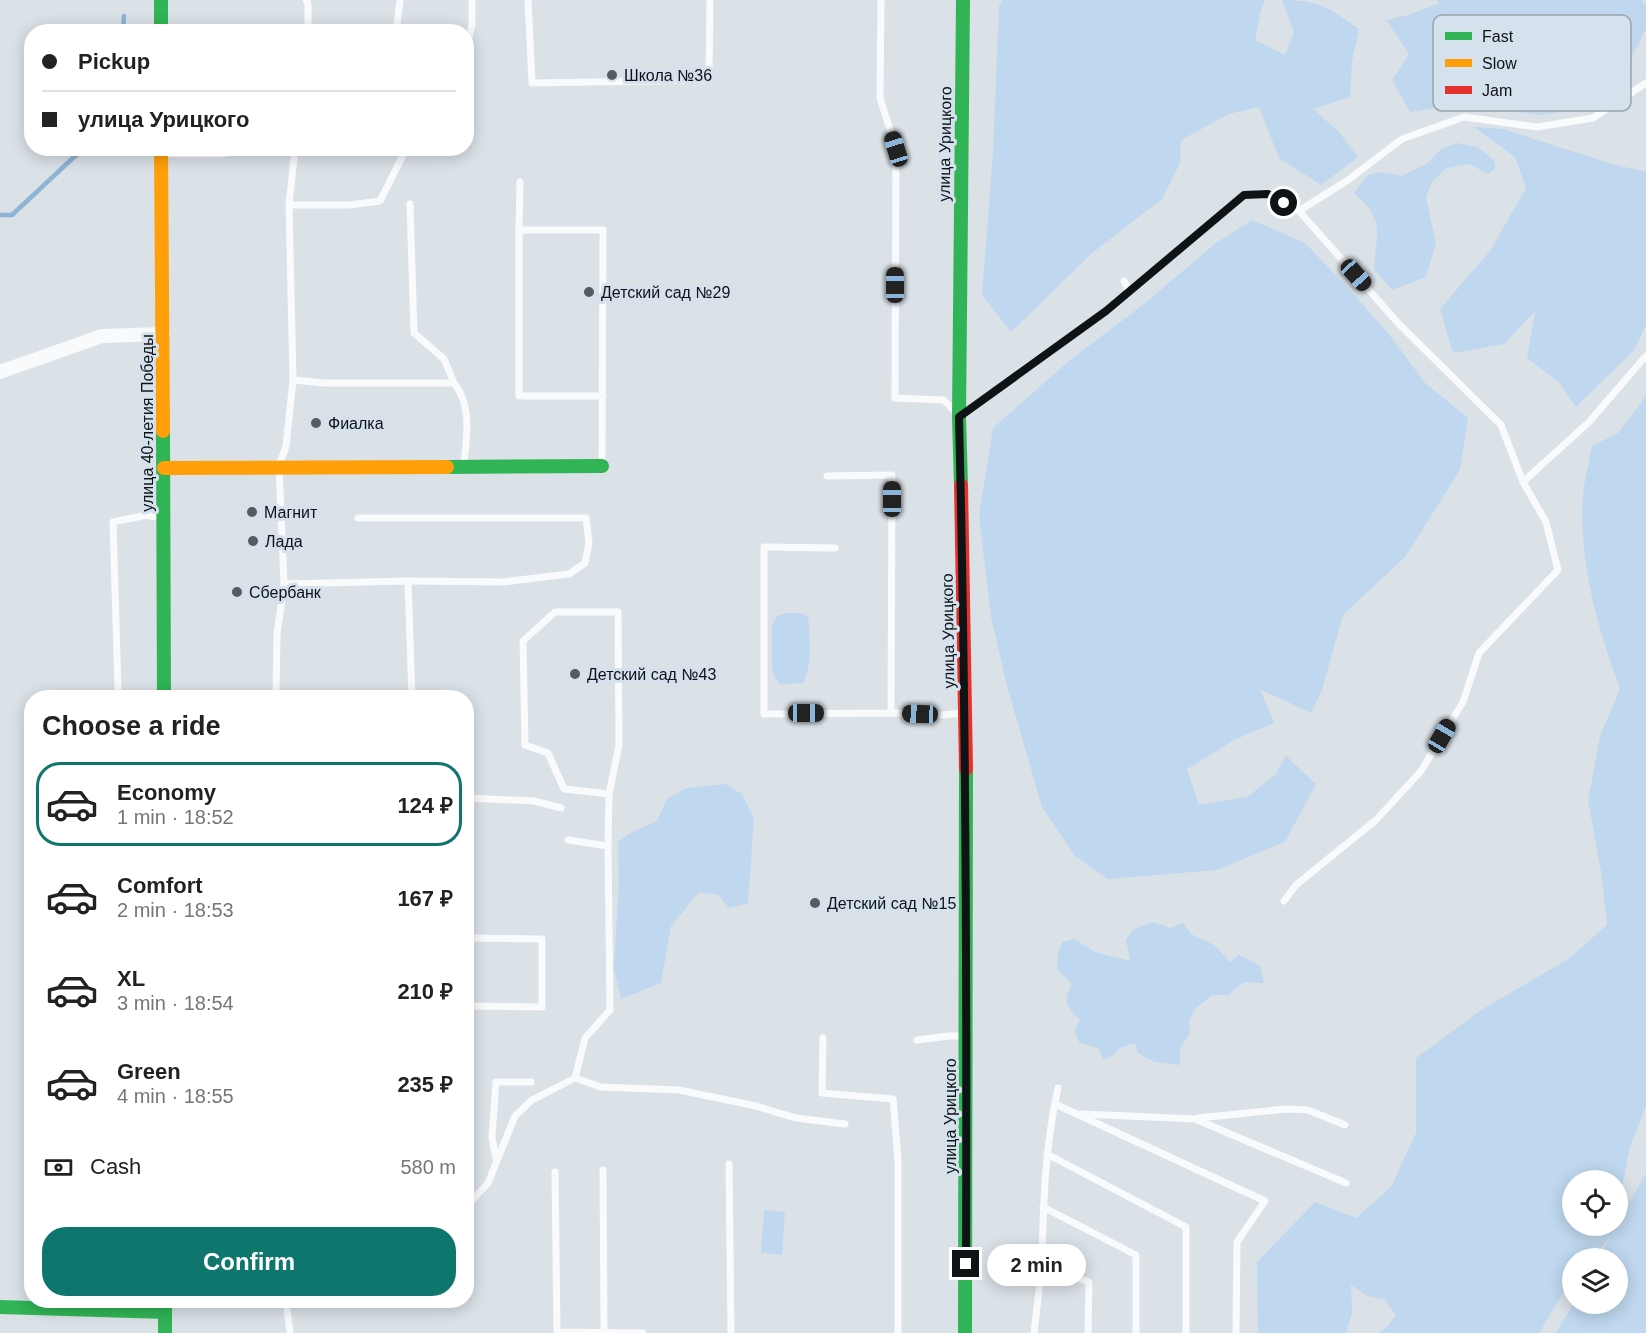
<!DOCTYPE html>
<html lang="en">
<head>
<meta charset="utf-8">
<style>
  body { margin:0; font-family:Arial,sans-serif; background:#f2f2f2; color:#222; height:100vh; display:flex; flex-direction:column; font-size:22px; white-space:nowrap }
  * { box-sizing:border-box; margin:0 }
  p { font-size:20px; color:#767676 }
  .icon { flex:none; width:33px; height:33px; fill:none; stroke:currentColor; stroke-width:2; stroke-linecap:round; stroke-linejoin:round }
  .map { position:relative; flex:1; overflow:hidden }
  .details { position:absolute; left:24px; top:690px; width:450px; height:618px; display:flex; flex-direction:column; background:#fff; border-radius:24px; box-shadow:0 3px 15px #0003 }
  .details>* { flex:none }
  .banner { position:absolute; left:24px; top:24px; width:450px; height:132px; border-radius:24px; box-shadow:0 3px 15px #0003; display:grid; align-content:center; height:132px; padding:0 18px; background:#fff }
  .buttons { position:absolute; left:1562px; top:1170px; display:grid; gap:12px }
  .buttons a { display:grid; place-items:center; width:66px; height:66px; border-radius:50%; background:#fff; box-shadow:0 3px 15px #0003; font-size:30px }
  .end { position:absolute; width:27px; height:27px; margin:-14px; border:8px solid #0e1316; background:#fff; box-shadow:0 0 0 3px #fff }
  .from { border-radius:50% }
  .bubble { position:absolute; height:42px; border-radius:21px; background:#fff; box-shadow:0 3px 15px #0003; font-size:20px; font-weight:800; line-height:42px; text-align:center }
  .car { position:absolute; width:18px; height:36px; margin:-18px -9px; border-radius:8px; box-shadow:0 0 4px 2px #0007; background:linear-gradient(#222 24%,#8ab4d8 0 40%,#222 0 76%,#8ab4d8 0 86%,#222 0) }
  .banner b { display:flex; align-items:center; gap:21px; height:57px; font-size:22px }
  .banner b+b { border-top:2px solid #e0e0e0 }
  .banner i { width:15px; height:15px; background:#222 }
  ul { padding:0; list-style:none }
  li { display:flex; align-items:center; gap:18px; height:84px; margin:0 12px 9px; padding:0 6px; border:3px solid transparent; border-radius:24px }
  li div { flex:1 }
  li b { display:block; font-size:22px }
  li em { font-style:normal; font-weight:800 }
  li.selected { border-color:#0f766e }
  li>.icon { width:54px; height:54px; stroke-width:1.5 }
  h2 { padding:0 18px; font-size:27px; line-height:72px }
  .pay { display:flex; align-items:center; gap:15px; height:66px; padding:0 18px; font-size:22px }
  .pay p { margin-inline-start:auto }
  .cta { display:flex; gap:12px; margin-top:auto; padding:12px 18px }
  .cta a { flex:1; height:69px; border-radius:24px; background:#0f766e; color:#fff; font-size:24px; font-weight:800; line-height:69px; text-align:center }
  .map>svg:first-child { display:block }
  .green { fill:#bfd8ef }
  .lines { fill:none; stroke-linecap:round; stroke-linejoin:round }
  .stream { stroke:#8eb4d6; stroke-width:4.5 }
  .lane { stroke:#f9fafb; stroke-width:7 }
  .street { stroke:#f9fafb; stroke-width:14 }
  .fast { stroke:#30b455; stroke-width:14 }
  .slow { stroke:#ff9f0a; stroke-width:14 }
  .jam { stroke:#e5322d; stroke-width:14 }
  .route { stroke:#0e1316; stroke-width:8 }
  .poi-dot { fill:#555b5f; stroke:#d5e1ec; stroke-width:2 }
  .labels { text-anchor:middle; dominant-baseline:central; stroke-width:6; stroke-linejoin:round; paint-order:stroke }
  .poi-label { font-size:16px; fill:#0e1316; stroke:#d5e1ec; text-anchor:start }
  .street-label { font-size:16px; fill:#0e1316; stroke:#d5e1ec }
  .key { fill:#d5e1ec; stroke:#99a3ac; stroke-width:1.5 }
  .key-label { font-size:16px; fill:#0e1316 }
</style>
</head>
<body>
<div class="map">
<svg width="1646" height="1333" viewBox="0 0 1646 1333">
  <rect width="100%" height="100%" fill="#dae1e7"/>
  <g class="green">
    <path d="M 1003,0 L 1265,0 L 1261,10 L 1255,40 L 1285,55 L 1294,32 L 1282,0 C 1321,0 1328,8 1359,29 L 1352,61 L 1350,97 L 1313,109 L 1339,132 L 1358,157 L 1321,185 L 1279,158 L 1259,107 L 1229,114 L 1181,140 L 1180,163 L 1162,199 L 1091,254 L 1011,332 L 982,295 L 993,152 L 999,6 Z"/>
    <polygon points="1436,0 1641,0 1646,5 1646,29 1623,73 1588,108 1541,115 1476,106 1446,106 1410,112 1392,80 1409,54 1386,20 1409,15 1439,3"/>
    <polygon points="1474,127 1503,129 1612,164 1646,172 1646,325 1634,350 1576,407 1559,382 1527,358 1535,311 1504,344 1453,353 1440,309 1490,251 1526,188 1515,157"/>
    <path d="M 1457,143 L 1478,147 L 1494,161 L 1495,168 L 1489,174 L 1469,164 L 1446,168 L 1431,183 L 1426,198 L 1436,243 L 1426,277 L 1392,290 L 1374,269 C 1376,232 1386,220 1354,193 L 1368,175 L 1379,172 L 1402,176 L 1428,163 L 1441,149 Z"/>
    <polygon points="1252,220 1305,243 1350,290 1391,337 1425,383 1468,418 1460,470 1405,557 1343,615 1322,690 1311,713 1260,689 1274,723 1236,739 1187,769 1199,805 1247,797 1275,775 1286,756 1316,784 1285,842 1217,870 1108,879 1075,856 1042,807 1007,686 991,617 979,516 993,428 1070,360 1144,304 1216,243"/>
    <path d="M 1646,396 L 1646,1106 L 1630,1147 L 1617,1213 L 1617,1180 L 1572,1180 L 1572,1226 L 1615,1226 L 1614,1231 L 1646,1173 L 1646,1333 L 1556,1333 L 1573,1304 L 1617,1304 L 1617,1258 L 1599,1258 L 1610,1237 L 1592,1258 L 1572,1258 L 1572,1282 L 1564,1291 L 1539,1333 L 1378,1333 L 1387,1327 L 1396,1315 L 1384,1299 L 1367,1296 L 1351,1285 L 1352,1313 L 1346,1333 L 1258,1333 L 1257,1262 L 1315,1202 L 1356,1218 L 1391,1187 L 1416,1133 L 1416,1058 L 1481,1010 L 1567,960 L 1607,925 L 1601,871 L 1588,801 L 1600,736 L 1620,689 C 1599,631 1582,573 1582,510 C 1582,489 1588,467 1592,446 L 1618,433 Z"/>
    <path d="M 787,613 L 800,613 L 808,617 C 810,638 813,664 803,683 L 780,684 L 774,676 L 772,667 L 772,627 L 777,616 Z"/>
    <polygon points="725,784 742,794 754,819 748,903 729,908 718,895 699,892 671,926 661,983 621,999 614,969 619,881 618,842 630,833 657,821 667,799 687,788"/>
    <path d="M 1152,922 L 1171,928 L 1183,923 L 1191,934 L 1214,945 L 1230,962 L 1239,955 L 1260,966 L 1264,983 L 1244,982 L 1228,995 L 1212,995 L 1196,1008 L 1189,1020 L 1190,1032 L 1180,1048 L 1180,1065 L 1155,1062 L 1138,1053 L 1135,1043 L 1120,1048 L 1113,1055 L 1104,1060 L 1098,1048 L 1080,1043 L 1074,1031 L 1080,1020 C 1067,1007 1062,1001 1072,984 L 1057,969 L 1058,953 L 1062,942 L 1074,939 L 1095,952 L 1130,961 L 1126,940 L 1133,930 Z"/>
    <polygon points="764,1210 785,1212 782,1255 761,1253"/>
  </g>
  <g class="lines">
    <g class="stream">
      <polyline points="123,32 124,16"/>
      <polyline points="0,215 12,215 74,157 87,148"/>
    </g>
    <g class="lane">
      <polyline points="306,0 308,4 308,32"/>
      <polyline points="528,0 532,83 709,80 710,0"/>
      <polyline points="881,0 880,98 896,149 895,398 944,400 954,411"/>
      <polyline points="396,32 400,0"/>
      <polyline points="466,51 472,25 472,0"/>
      <polyline points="163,154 222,154 257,148"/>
      <polyline points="410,204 414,333 444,359 454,383"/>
      <polyline points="289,205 349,205 380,201 402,157 403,148"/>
      <polyline points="1299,211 1348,180 1402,139 1464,117 1537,127 1593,118 1646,83"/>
      <polyline points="519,230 520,182"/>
      <polyline points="1124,281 1129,292"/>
      <path d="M 293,380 L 325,383 L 454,383 C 472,405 467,437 464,463"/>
      <polyline points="961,415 1106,311 1244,195 1268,194 1299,211 1398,323 1501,425 1523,482 1546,522 1558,570 1479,653 1463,702 1421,771 1376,820 1296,885 1284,901"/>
      <path d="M 602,463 C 603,386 603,308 603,230 L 519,230 L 519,396 L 603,396"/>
      <polyline points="827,476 892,475 891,713"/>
      <polyline points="1523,482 1589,422 1646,356"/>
      <polyline points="358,518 586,518 589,543 585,563 569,574 503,582 408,581"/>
      <polyline points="835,548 764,547 764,714 897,713 943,715 963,713"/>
      <polyline points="284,584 408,581 412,698"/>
      <polyline points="118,690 113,522 147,515 160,518"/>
      <polyline points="276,698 277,634 284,584 279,466 286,446 293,380 289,205 295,148"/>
      <polyline points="466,798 534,801 561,808"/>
      <polyline points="608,846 609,794 564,789 548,753 525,745 523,641 555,612 618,612 619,745 609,794"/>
      <polyline points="466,938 542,939 542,1007 466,1006"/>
      <polyline points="823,1038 822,1093 893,1099 898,1160 898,1333"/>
      <polyline points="917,1040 949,1036 965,1036"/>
      <polyline points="575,1078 601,1087 679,1090 756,1106 796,1118 845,1124"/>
      <path d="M 1058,1088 C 1045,1146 1043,1206 1042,1265 L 1089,1282 L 1088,1333"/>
      <polyline points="1055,1104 1265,1201 1237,1242 1236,1333"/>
      <polyline points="1082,1114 1195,1119 1346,1183"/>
      <polyline points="1198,1118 1286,1109 1308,1110 1345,1125"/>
      <polyline points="1047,1154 1186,1227 1186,1333"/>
      <polyline points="496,1159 492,1137 496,1082 531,1082"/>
      <polyline points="729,1164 731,1333"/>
      <polyline points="603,1170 604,1332"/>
      <polyline points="555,1172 557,1332 643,1333"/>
      <polyline points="466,1207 488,1183 515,1116 532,1100 575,1078 585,1038 610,1010 608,846 568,840"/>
      <polyline points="1043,1207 1136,1255 1136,1333"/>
      <polyline points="286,1300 290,1333"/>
      <polyline points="1034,1333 1042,1265"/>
    </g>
    <polyline class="street" points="0,372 102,336 163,334"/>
    <g class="fast">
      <polyline points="161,0 161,32"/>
      <polyline points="163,431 164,698"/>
      <polyline points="447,467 602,466"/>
      <polyline points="961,485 959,417 963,0"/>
      <polyline points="165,1300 165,1333"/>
      <polyline points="0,1307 165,1312"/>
      <polyline points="965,1333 966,769"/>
    </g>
    <g class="slow">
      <polyline points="161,148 163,431"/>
      <polyline points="164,468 447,467"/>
    </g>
    <polyline class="jam" points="961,485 966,769"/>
  </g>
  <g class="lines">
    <path class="route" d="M 966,1264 C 967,982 966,700 959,417 L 1106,311 L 1244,195 L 1268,194 L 1284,203"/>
  </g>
  <g class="poi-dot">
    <circle cx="612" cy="75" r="6"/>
    <circle cx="589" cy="292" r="6"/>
    <circle cx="316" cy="423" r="6"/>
    <circle cx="252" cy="512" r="6"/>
    <circle cx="253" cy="541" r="6"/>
    <circle cx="237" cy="592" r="6"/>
    <circle cx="575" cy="674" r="6"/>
    <circle cx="815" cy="903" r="6"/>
  </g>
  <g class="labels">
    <g class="poi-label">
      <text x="624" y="75">Школа №36</text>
      <text x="601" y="292">Детский сад №29</text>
      <text x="328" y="423">Фиалка</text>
      <text x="264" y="512">Магнит</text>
      <text x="265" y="541">Лада</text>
      <text x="249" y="592">Сбербанк</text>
      <text x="587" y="674">Детский сад №43</text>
      <text x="827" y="903">Детский сад №15</text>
    </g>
    <g class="street-label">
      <text transform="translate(945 144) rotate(-89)">улица Урицкого</text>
      <text transform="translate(147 423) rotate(-90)">улица 40-летия Победы</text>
      <text transform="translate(948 631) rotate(-91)">улица Урицкого</text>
      <text transform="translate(950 1116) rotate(-90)">улица Урицкого</text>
    </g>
  </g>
  <rect x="1433" y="15" width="198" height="96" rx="9" class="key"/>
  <rect x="1445" y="32" width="27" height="8" fill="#30b455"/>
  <rect x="1445" y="59" width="27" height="8" fill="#ff9f0a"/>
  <rect x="1445" y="86" width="27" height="8" fill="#e5322d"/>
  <g class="key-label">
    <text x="1482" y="42">Fast</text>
    <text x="1482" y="69">Slow</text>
    <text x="1482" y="96">Jam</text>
  </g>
</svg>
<div class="buttons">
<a><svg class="icon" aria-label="locate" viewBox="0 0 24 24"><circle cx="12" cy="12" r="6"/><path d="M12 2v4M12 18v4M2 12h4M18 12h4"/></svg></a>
<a><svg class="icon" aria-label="layers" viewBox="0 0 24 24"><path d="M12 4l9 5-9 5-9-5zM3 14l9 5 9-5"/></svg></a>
</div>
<i class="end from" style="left:1284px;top:203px"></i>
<i class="end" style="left:966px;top:1264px"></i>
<div class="bubble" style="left:987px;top:1244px;width:99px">2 min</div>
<i class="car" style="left:896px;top:149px;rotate:343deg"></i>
<i class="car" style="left:1356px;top:275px;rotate:138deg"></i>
<i class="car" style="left:895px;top:285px;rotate:0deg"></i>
<i class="car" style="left:892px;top:499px;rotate:0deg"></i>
<i class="car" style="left:806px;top:713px;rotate:90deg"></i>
<i class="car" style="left:920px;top:714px;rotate:272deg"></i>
<i class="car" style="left:1442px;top:736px;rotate:30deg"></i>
<div class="banner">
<b><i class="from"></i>Pickup</b>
<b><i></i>улица Урицкого</b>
</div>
<section class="details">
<h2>Choose a ride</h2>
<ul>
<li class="selected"><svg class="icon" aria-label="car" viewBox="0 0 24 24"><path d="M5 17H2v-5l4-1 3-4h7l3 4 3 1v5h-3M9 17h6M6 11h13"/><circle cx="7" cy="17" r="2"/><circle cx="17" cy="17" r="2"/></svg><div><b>Economy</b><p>1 min · 18:52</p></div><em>124 ₽</em></li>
<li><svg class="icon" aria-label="car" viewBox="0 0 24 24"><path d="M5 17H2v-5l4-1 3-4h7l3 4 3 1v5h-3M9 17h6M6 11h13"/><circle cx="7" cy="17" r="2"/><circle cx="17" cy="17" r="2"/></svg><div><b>Comfort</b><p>2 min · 18:53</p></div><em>167 ₽</em></li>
<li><svg class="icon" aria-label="car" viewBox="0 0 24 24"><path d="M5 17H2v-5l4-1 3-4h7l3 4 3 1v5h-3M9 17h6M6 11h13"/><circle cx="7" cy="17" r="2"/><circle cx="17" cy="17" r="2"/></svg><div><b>XL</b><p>3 min · 18:54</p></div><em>210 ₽</em></li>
<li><svg class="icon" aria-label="car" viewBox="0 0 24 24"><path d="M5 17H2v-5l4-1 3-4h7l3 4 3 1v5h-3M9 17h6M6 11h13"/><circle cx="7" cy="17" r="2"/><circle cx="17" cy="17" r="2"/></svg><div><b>Green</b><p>4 min · 18:55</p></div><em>235 ₽</em></li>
</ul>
<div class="pay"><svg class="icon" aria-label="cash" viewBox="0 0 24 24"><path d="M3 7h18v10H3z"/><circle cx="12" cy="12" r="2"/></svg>Cash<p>580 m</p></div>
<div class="cta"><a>Confirm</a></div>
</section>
</div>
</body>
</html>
